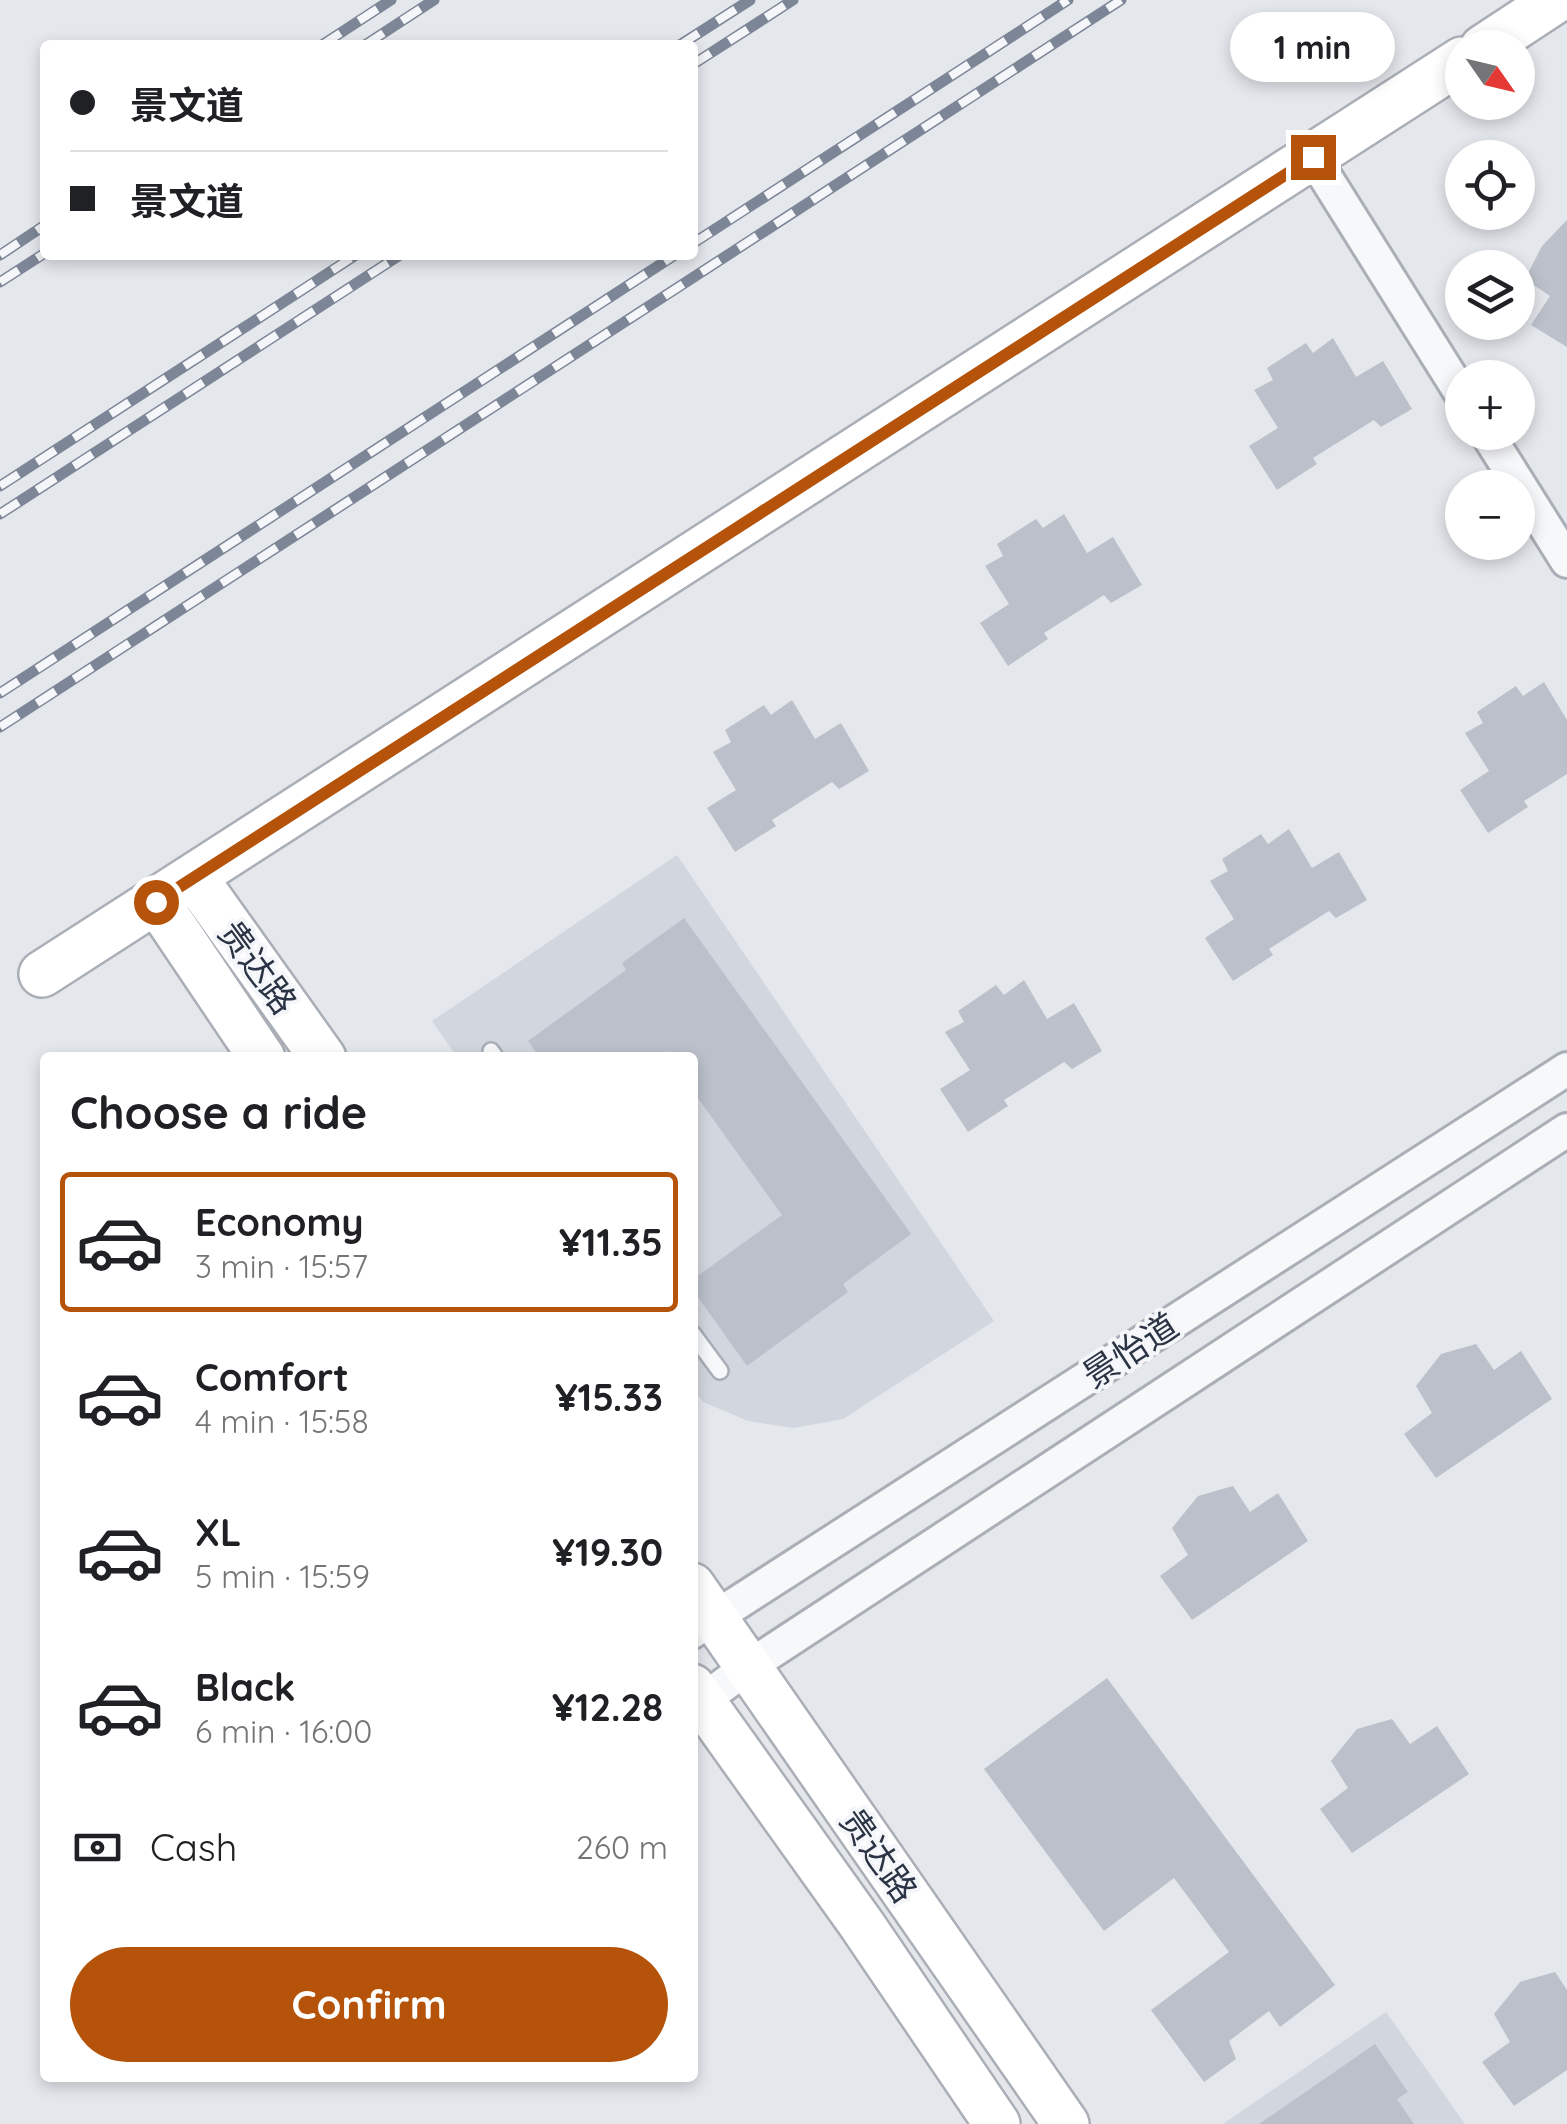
<!DOCTYPE html>
<html lang="en">
<head>
<meta charset="utf-8">
<style>
  body { margin:0; font-family:Quicksand,"Noto Sans SC",sans-serif; background:#f6f6f6; color:#202124; height:100vh; display:flex; flex-direction:column; font-size:38px; white-space:nowrap }
  * { box-sizing:border-box; margin:0 }
  p { font-size:32px; color:#757577 }
  .icon { flex:none; width:55px; height:55px; fill:none; stroke:currentColor; stroke-width:2; stroke-linecap:round; stroke-linejoin:round }
  .map { position:relative; flex:1; overflow:hidden }
  .panel { position:absolute; left:40px; top:1052px; width:658px; height:1030px; display:flex; flex-direction:column; background:#fff; border-radius:10px; box-shadow:0 5px 15px #0003 }
  .panel>* { flex:none }
  .banner { position:absolute; left:40px; top:40px; width:658px; height:220px; border-radius:10px; box-shadow:0 5px 15px #0003; display:grid; align-content:center; height:220px; padding:0 30px; background:#fff }
  .needle { width:65px; rotate:124deg }
  .tools { position:absolute; left:1445px; top:30px; display:grid; gap:20px }
  .tools a { display:grid; place-items:center; width:90px; height:90px; border-radius:50%; background:#fff; box-shadow:0 5px 15px #0003; font-size:50px }
  .end { position:absolute; width:45px; height:45px; margin:-22px; border:12px solid #b45309; background:#fff; box-shadow:0 0 0 5px #fff }
  .from { border-radius:50% }
  .bubble { position:absolute; height:70px; border-radius:35px; background:#fff; box-shadow:0 5px 15px #0003; font-size:32px; font-weight:700; line-height:70px; text-align:center }
  .banner b { display:flex; align-items:center; gap:35px; height:95px; font-size:38px }
  .banner b+b { border-top:2px solid #e0e0e0 }
  .banner i { width:25px; height:25px; background:#202124 }
  ul { padding:0; list-style:none }
  li { display:flex; align-items:center; gap:30px; height:140px; margin:0 20px 15px; padding:0 10px; border:5px solid transparent; border-radius:10px }
  li div { flex:1 }
  li b { display:block; font-size:38px }
  li em { font-style:normal; font-weight:700 }
  li.current { border-color:#b45309 }
  li>.icon { width:90px; height:90px; stroke-width:1.5 }
  h2 { padding:0 30px; font-size:45px; line-height:120px }
  .pay { display:flex; align-items:center; gap:25px; height:110px; padding:0 30px; font-size:38px }
  .pay p { margin-inline-start:auto }
  .button { display:flex; gap:20px; margin-top:auto; padding:20px 30px }
  .button a { flex:1; height:115px; border-radius:60px; background:#b45309; color:#fff; font-size:40px; font-weight:700; line-height:115px; text-align:center }
  .map>svg:first-child { display:block }
  .built { fill:#d2d6de }
  .building { fill:#bbc0ca }
  .lines { fill:none; stroke-linecap:round; stroke-linejoin:round }
  .lane-casing { stroke:#a9aeb7; stroke-width:20 }
  .street-casing { stroke:#a9aeb7; stroke-width:38 }
  .secondary-casing { stroke:#a9aeb7; stroke-width:50 }
  .lane { stroke:#f7f8fa; stroke-width:15 }
  .street { stroke:#f7f8fa; stroke-width:32 }
  .secondary { stroke:#fff; stroke-width:45 }
  .rail-casing { stroke:#7d8696; stroke-width:11 }
  .rail { stroke:#f4f6f9; stroke-width:8; stroke-dasharray:22; stroke-linecap:butt }
  .route { stroke:#b45309; stroke-width:12 }
  .labels { text-anchor:middle; dominant-baseline:central; stroke-width:8; stroke-linejoin:round; paint-order:stroke }
  .street-label { font-size:35px; fill:#2b3445; stroke:#f4f6f9 }
</style>
</head>
<body>
<div class="map">
<svg width="1567" height="2124" viewBox="0 0 1567 2124">
  <rect width="100%" height="100%" fill="#e4e7ec"/>
  <g class="built">
    <polygon points="677,855 994,1321 843,1419 794,1428 748,1421 703,1402 692,1388 692,1058 457,1057 432,1021"/>
    <polygon points="1386,2012 1465,2124 1223,2124"/>
  </g>
  <g class="building">
    <polygon points="1567,220 1567,347 1531,325 1550,296 1525,279 1542,246"/>
    <polygon points="1333,338 1356,377 1383,361 1412,409 1381,427 1374,420 1313,458 1317,464 1277,490 1249,446 1278,428 1254,390 1273,380 1267,368 1306,343 1313,353"/>
    <polygon points="1064,514 1087,553 1113,537 1142,585 1111,603 1104,595 1044,633 1048,639 1008,666 980,623 1009,604 985,566 1003,556 997,544 1036,519 1043,528"/>
    <polygon points="1544,682 1567,720 1567,774 1524,801 1528,807 1488,833 1460,790 1489,771 1465,733 1483,723 1477,712 1516,686 1523,696"/>
    <polygon points="792,700 815,739 841,723 869,771 839,789 832,782 772,820 776,826 735,852 707,808 736,790 713,752 731,742 725,730 764,705 771,715"/>
    <polygon points="1289,829 1312,868 1339,852 1367,900 1336,918 1329,911 1269,949 1273,955 1233,981 1205,938 1234,919 1210,881 1228,871 1222,859 1261,834 1268,844"/>
    <polygon points="684,918 911,1234 843,1284 848,1292 747,1366 692,1289 692,1280 782,1215 692,1090 692,1058 669,1058 665,1051 656,1058 540,1058 528,1041 626,970 622,963"/>
    <polygon points="1024,980 1047,1019 1074,1003 1102,1051 1072,1069 1064,1062 1004,1100 1008,1106 968,1132 940,1089 970,1070 945,1032 964,1022 958,1011 996,985 1004,995"/>
    <polygon points="1476,1344 1494,1370 1521,1351 1552,1399 1436,1478 1404,1434 1432,1413 1416,1386 1441,1354"/>
    <polygon points="1233,1486 1250,1512 1278,1493 1308,1541 1192,1620 1160,1576 1188,1555 1172,1528 1198,1496"/>
    <polygon points="1107,1678 1335,1985 1280,2027 1269,2011 1229,2041 1236,2059 1204,2082 1151,2010 1229,1952 1174,1878 1104,1931 984,1769"/>
    <polygon points="1392,1719 1410,1744 1437,1726 1469,1774 1352,1853 1320,1809 1348,1788 1331,1761 1357,1729"/>
    <polygon points="1555,1972 1567,1990 1567,2070 1514,2106 1482,2062 1510,2042 1494,2014 1520,1982"/>
    <polygon points="1375,2044 1408,2092 1397,2099 1414,2124 1259,2124"/>
  </g>
  <g class="lines">
    <defs>
      <g id="lane">
        <polyline points="491,1051 496,1058"/>
        <polyline points="692,1333 720,1371"/>
      </g>
      <g id="street">
        <polyline points="1313,157 1462,395"/>
        <polyline points="1486,432 1567,561"/>
        <polyline points="692,1632 1567,1069"/>
        <polyline points="703,1700 748,1667 1567,1130"/>
      </g>
      <g id="secondary">
        <polyline points="1483,48 1556,0"/>
        <polyline points="194,877 323,1058"/>
        <polyline points="157,902 262,1058"/>
        <polyline points="42,974 1462,60"/>
        <polyline points="692,1586 1066,2124"/>
        <polyline points="692,1687 862,1925 997,2124"/>
      </g>
    </defs>
    <use href="#lane" class="lane-casing"/>
    <use href="#street" class="street-casing"/>
    <use href="#secondary" class="secondary-casing"/>
    <use href="#lane" class="lane"/>
    <use href="#street" class="street"/>
    <use href="#secondary" class="secondary"/>
    <defs>
      <g id="rail">
        <polyline points="322,45 391,0"/>
        <polyline points="365,45 434,0"/>
        <polyline points="680,45 750,0"/>
        <polyline points="692,65 793,0"/>
        <polyline points="692,244 1068,0"/>
        <polyline points="0,255 45,225"/>
        <polyline points="0,282 45,253"/>
        <polyline points="0,486 356,255"/>
        <polyline points="0,514 400,255"/>
        <polyline points="0,693 675,255"/>
        <polyline points="0,727 1121,0"/>
      </g>
    </defs>
    <use href="#rail" class="rail-casing"/>
    <use href="#rail" class="rail"/>
  </g>
  <g class="lines">
    <polyline class="route" points="156,902 1313,157"/>
  </g>
  <g class="labels">
    <g class="street-label">
      <text transform="translate(258 967) rotate(54)">贵达路</text>
      <text transform="translate(1130 1350) rotate(-33)">景怡道</text>
      <text transform="translate(879 1855) rotate(55)">贵达路</text>
    </g>
  </g>
</svg>
<div class="tools">
<a><svg class="needle" viewBox="-14 -14 28 28"><path d="M0-13l5 13h-10z" fill="#e53935"/><path d="M0 13l5-13h-10z" fill="#757577"/></svg></a>
<a><svg class="icon" aria-label="locate" viewBox="0 0 24 24"><circle cx="12" cy="12" r="6"/><path d="M12 2v4M12 18v4M2 12h4M18 12h4"/></svg></a>
<a><svg class="icon" aria-label="layers" viewBox="0 0 24 24"><path d="M12 4l9 5-9 5-9-5zM3 14l9 5 9-5"/></svg></a>
<a>+</a>
<a>−</a>
</div>
<i class="end from" style="left:156px;top:902px"></i>
<i class="end" style="left:1313px;top:157px"></i>
<div class="bubble" style="left:1230px;top:12px;width:165px">1 min</div>
<div class="banner">
<b><i class="from"></i>景文道</b>
<b><i></i>景文道</b>
</div>
<section class="panel">
<h2>Choose a ride</h2>
<ul>
<li class="current"><svg class="icon" aria-label="car" viewBox="0 0 24 24"><path d="M5 17H2v-5l4-1 3-4h7l3 4 3 1v5h-3M9 17h6M6 11h13"/><circle cx="7" cy="17" r="2"/><circle cx="17" cy="17" r="2"/></svg><div><b>Economy</b><p>3 min · 15:57</p></div><em>¥11.35</em></li>
<li><svg class="icon" aria-label="car" viewBox="0 0 24 24"><path d="M5 17H2v-5l4-1 3-4h7l3 4 3 1v5h-3M9 17h6M6 11h13"/><circle cx="7" cy="17" r="2"/><circle cx="17" cy="17" r="2"/></svg><div><b>Comfort</b><p>4 min · 15:58</p></div><em>¥15.33</em></li>
<li><svg class="icon" aria-label="car" viewBox="0 0 24 24"><path d="M5 17H2v-5l4-1 3-4h7l3 4 3 1v5h-3M9 17h6M6 11h13"/><circle cx="7" cy="17" r="2"/><circle cx="17" cy="17" r="2"/></svg><div><b>XL</b><p>5 min · 15:59</p></div><em>¥19.30</em></li>
<li><svg class="icon" aria-label="car" viewBox="0 0 24 24"><path d="M5 17H2v-5l4-1 3-4h7l3 4 3 1v5h-3M9 17h6M6 11h13"/><circle cx="7" cy="17" r="2"/><circle cx="17" cy="17" r="2"/></svg><div><b>Black</b><p>6 min · 16:00</p></div><em>¥12.28</em></li>
</ul>
<div class="pay"><svg class="icon" aria-label="cash" viewBox="0 0 24 24"><path d="M3 7h18v10H3z"/><circle cx="12" cy="12" r="2"/></svg>Cash<p>260 m</p></div>
<div class="button"><a>Confirm</a></div>
</section>
</div>
</body>
</html>
